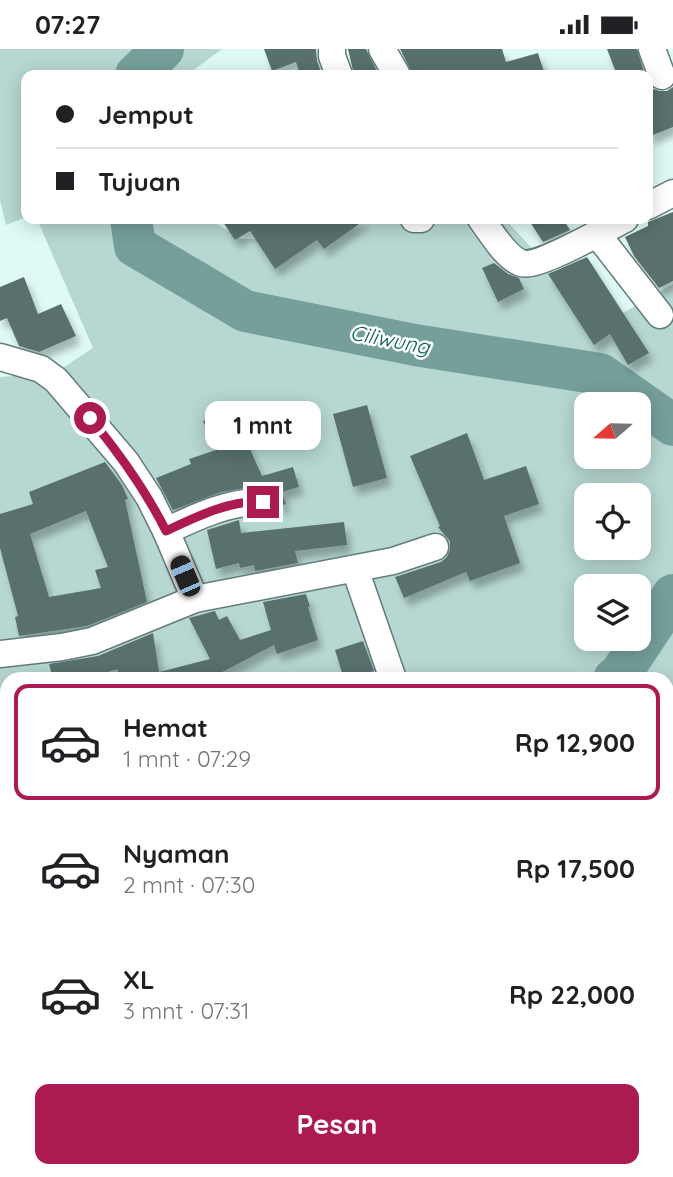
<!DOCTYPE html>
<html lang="id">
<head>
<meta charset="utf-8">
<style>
  body { margin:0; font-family:Quicksand,sans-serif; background:#f2f2f2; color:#202124; height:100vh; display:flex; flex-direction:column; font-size:26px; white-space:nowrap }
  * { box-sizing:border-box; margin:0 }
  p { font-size:23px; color:#757577 }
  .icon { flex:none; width:38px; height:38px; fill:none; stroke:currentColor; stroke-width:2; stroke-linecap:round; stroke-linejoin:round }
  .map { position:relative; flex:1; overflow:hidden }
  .drawer { position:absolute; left:0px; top:623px; width:674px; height:506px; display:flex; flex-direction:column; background:#fff; border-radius:21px 21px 0 0; box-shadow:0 4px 18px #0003 }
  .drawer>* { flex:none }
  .hud { position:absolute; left:21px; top:21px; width:632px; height:154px; border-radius:14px; box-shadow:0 4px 18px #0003; display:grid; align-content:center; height:154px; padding:0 35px; background:#fff }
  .needle { width:46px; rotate:250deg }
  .fabs { position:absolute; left:574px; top:343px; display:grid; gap:14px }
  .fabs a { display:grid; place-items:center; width:77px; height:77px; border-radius:14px; background:#fff; box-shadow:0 4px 18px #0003; font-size:35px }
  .end { position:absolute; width:32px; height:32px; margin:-16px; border:9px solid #ab1a51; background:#fff; box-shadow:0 0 0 4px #fff }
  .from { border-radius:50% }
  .bubble { position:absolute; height:49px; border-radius:14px; background:#fff; box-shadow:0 4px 18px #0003; font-size:23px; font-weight:700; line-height:49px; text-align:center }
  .car { position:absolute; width:21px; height:42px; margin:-21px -10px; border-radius:9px; box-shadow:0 0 5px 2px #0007; background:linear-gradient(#222 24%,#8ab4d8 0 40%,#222 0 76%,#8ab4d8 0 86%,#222 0) }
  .hud b { display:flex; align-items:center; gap:24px; height:66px; font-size:26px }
  .hud b+b { border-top:2px solid #e0e0e0 }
  .hud i { width:18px; height:18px; background:#202124 }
  ul { padding:12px 0 0; list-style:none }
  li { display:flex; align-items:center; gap:21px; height:116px; margin:0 14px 10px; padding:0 21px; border:4px solid transparent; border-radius:14px }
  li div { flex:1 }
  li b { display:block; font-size:26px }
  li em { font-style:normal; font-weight:700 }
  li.active { border-color:#ab1a51 }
  li>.icon { width:63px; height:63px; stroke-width:1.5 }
  .cta { display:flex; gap:14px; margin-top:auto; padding:14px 35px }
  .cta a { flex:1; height:80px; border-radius:14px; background:#ab1a51; color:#fff; font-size:28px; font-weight:700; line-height:80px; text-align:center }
  .status { display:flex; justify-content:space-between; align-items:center; height:49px; padding:0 35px; background:#fff; direction:ltr }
  .status svg { height:19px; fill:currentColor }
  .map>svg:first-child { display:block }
  .green { fill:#b7d7d2; fill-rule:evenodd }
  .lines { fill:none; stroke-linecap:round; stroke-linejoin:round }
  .river { stroke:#769f9a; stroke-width:42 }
  .building { fill:#59716e; fill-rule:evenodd; filter:url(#shadow) }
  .street-casing { stroke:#647c79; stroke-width:29 }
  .street { stroke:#fff; stroke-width:26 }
  .route { stroke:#ab1a51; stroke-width:9 }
  .labels { text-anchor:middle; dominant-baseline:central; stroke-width:5; stroke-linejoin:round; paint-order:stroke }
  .water-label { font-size:21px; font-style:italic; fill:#09635b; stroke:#fff }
</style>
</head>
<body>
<div class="status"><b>07:27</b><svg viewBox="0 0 49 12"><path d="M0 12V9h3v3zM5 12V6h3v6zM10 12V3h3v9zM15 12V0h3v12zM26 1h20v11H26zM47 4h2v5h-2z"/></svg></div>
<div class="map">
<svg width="673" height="1128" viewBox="0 0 673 1128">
  <defs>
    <filter id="shadow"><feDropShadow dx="4.5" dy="8" stdDeviation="3.5" flood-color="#0004"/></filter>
  </defs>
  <rect width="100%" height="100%" fill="#dffaf6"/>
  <g class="green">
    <polygon points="0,0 222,0 187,26 26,26 26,168 6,176 0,151"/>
    <path d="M 37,170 L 210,170 L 240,190 L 276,190 L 311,170 L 505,170 L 602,276 L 673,235 L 673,982 L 671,983 L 667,974 L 667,630 L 7,630 L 7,952 L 0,955 L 0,328 L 55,324 L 93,299 ZM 586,355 L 639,355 L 639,408 L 586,408 ZM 586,446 L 639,446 L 639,499 L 586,499 ZM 586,537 L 639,537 L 639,590 L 586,590 Z"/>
  </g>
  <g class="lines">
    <g class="river">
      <polyline points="136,26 163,0"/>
      <polyline points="131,170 135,197 245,262 415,296 600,325 673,376"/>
      <polyline points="614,630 621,624 673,546"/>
      <polyline points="0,887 7,887"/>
    </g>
  </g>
  <g class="building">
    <polygon points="264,0 316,0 317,12 322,26 300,26 296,13 272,22"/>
    <polygon points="348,0 366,0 379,26 354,26"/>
    <polygon points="400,0 502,0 506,13 538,4 545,26 413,26"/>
    <polygon points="607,0 637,0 645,26 617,26"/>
    <polygon points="648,33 651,39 659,42 667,42 673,38 673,78 648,88"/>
    <polygon points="673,163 673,232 659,239 634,207 625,188 648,177 648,173"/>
    <polygon points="221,170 366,170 324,200 317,191 275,220 250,182 235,191"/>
    <polygon points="528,170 563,170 570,181 543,193"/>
    <polygon points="587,208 649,304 628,316 610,285 594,296 548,225"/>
    <polygon points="494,214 508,225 519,229 524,240 498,253 482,219"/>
    <polygon points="24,228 38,265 61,255 76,287 39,303 19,297 7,269 0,272 0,238"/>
    <polygon points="367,356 387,429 353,438 333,365"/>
    <polygon points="232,360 262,427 293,418 299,438 282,443 286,455 278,458 277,445 271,440 250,438 221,443 173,461 156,429 191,415 189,410 216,401 203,372"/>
    <polygon points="467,384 484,431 526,417 539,455 504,467 520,514 470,532 466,523 404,549 395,528 441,513 447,508 450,500 450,492 438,478 440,477 410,407"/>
    <path d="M 105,413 L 122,436 L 128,450 L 125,451 L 147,553 L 87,577 L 19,587 L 15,568 L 18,567 L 0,499 L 0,465 L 33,455 L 29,443 ZM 86,462 L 108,518 L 95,521 L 101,539 L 49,548 L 30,485 Z"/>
    <polygon points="239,471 241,484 344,473 347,496 295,502 298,514 255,522 254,516 240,519 239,514 216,520 207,481"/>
    <polygon points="306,545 310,558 308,558 318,591 277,605 274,596 209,630 117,630 118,620 84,630 53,630 49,615 98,607 153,584 159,623 210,610 189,569 215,562 219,571 227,567 240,591 271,581 263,553"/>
    <polygon points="363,592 374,622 344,630 335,601"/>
  </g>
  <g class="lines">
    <defs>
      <g id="street">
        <polyline points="332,0 332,7 339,26"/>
        <polyline points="382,0 397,26"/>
        <polyline points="652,0 662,27"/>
        <polyline points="648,157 673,144"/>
        <polyline points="414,170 421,170"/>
        <path d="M 481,170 C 491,183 505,208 521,214 C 537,220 607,179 625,170"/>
        <polyline points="597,185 660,266"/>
        <polyline points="0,308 41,320 56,331 126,413 149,448 166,482 195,550"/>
        <path d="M 166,482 C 196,468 229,452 263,453"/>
        <polyline points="355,520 393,630"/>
        <polyline points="0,605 62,598 92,592 195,550 393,512 435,498"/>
        <polyline points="70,1122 72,1128"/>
        <polyline points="284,1123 285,1128"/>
      </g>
    </defs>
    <use href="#street" class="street-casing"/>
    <use href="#street" class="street"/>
  </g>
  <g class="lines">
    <path class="route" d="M 90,369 C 119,404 145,440 166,482 C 196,468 229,451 263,453"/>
  </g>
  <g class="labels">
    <g class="water-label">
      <text transform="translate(390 290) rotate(11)">Ciliwung</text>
    </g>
  </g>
</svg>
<div class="fabs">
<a><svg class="needle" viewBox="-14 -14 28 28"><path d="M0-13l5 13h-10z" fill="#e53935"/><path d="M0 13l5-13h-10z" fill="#757577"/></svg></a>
<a><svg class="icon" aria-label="locate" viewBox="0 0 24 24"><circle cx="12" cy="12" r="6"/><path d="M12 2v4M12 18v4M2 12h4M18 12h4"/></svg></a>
<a><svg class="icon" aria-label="layers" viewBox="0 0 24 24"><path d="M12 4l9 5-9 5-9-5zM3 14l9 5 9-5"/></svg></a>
</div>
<i class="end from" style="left:90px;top:369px"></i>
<i class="end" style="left:263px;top:453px"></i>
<div class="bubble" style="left:205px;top:352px;width:116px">1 mnt</div>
<i class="car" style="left:185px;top:527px;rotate:337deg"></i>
<div class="hud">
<b><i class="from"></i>Jemput</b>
<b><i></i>Tujuan</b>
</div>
<section class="drawer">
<ul>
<li class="active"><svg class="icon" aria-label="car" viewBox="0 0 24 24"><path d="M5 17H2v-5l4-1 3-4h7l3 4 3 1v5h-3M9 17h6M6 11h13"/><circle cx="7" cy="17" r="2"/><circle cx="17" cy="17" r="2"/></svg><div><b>Hemat</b><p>1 mnt · 07:29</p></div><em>Rp 12,900</em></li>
<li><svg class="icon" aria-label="car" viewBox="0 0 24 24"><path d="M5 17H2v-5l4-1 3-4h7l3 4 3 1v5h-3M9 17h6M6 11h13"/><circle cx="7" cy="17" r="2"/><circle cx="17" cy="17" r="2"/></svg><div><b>Nyaman</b><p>2 mnt · 07:30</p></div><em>Rp 17,500</em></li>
<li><svg class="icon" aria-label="car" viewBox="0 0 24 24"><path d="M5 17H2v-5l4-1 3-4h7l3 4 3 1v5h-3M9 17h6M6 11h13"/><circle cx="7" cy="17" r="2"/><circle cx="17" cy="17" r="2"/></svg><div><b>XL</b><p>3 mnt · 07:31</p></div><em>Rp 22,000</em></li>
</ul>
<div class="cta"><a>Pesan</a></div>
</section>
</div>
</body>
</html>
